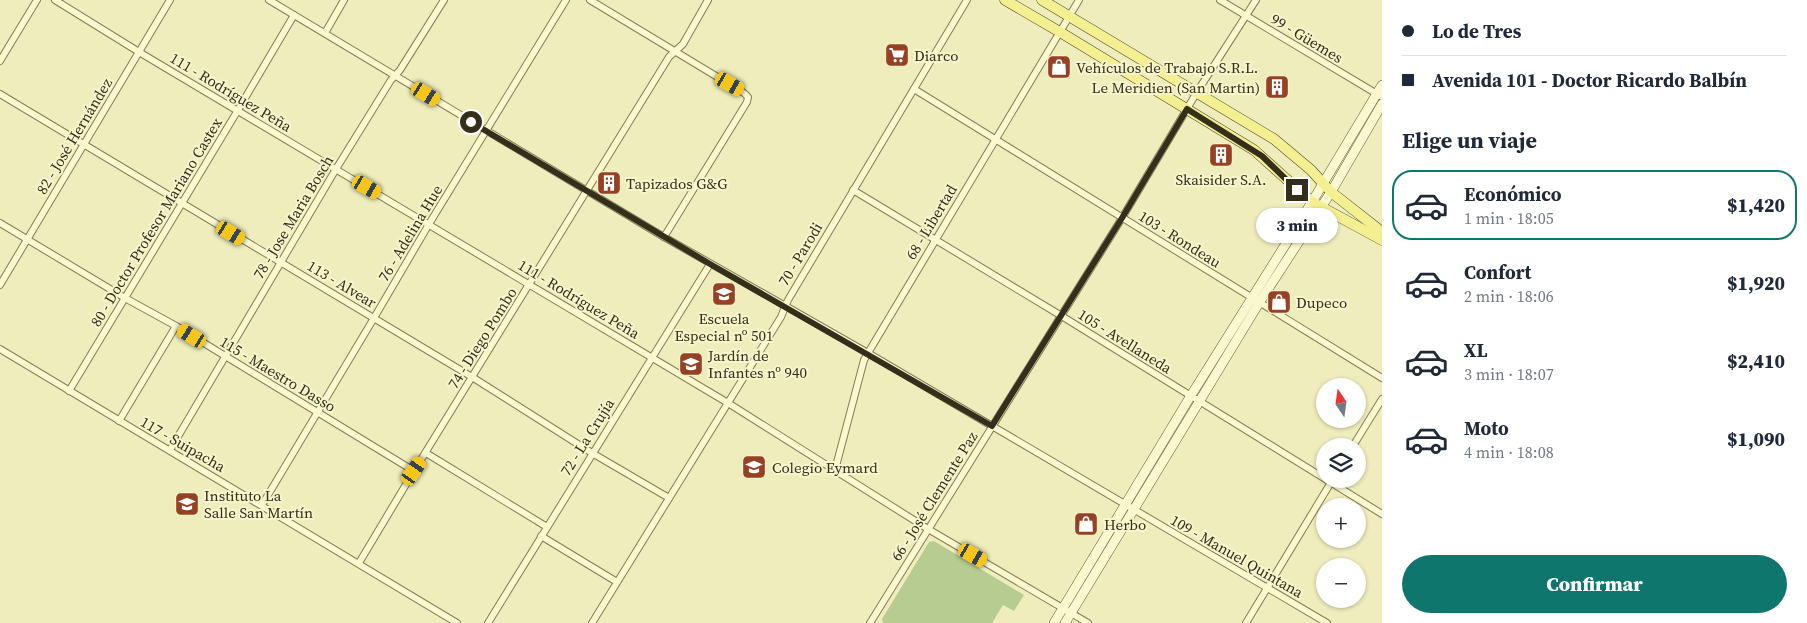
<!DOCTYPE html>
<html lang="es">
<head>
<meta charset="utf-8">
<style>
  body { margin:0; font-family:"Source Serif 4",serif; background:#f2f2f3; color:#1f2937; height:100vh; display:flex; flex-direction:column; font-size:19px; white-space:nowrap }
  * { box-sizing:border-box; margin:0 }
  p { font-size:16px; color:#747a83 }
  .icon { flex:none; width:28px; height:28px; fill:none; stroke:currentColor; stroke-width:2; stroke-linecap:round; stroke-linejoin:round }
  .map { position:relative; flex:1; overflow:hidden }
  .details { display:flex; flex-direction:column; background:#fff; width:425px }
  .details>* { flex:none }
  .guide { display:grid; align-content:center; height:110px; padding:0 20px; background:#fff }
  .needle { width:32px; rotate:347deg }
  .tools { position:absolute; left:1316px; top:378px; display:grid; gap:10px }
  .tools a { display:grid; place-items:center; width:50px; height:50px; border-radius:50%; background:#fff; box-shadow:0 1px 4px #0004; font-size:25px }
  .end { position:absolute; width:22px; height:22px; margin:-11px; border:6px solid #352e1b; background:#fff; box-shadow:0 0 0 2px #fff }
  .from { border-radius:50% }
  .bubble { position:absolute; height:35px; border-radius:18px; background:#fff; box-shadow:0 1px 4px #0004; font-size:16px; font-weight:800; line-height:35px; text-align:center }
  .car { position:absolute; width:15px; height:30px; margin:-15px -8px; border-radius:6px; box-shadow:0 0 4px 1px #0007; background:linear-gradient(#f5c518 24%,#345 0 40%,#f5c518 0 76%,#345 0 86%,#f5c518 0) }
  .guide b { display:flex; align-items:center; gap:18px; height:48px; font-size:19px }
  .guide b+b { border-top:1px solid #e0e1e3 }
  .guide i { width:12px; height:12px; background:#1f2937 }
  ul { padding:0; list-style:none }
  li { display:flex; align-items:center; gap:15px; height:70px; margin:0 10px 8px; padding:0 10px; border:2px solid transparent; border-radius:20px }
  li div { flex:1 }
  li b { display:block; font-size:19px }
  li em { font-style:normal; font-weight:800 }
  li.active { border-color:#0f766e }
  li>.icon { width:45px; height:45px; stroke-width:1.5 }
  h2 { padding:0 20px; font-size:22px; line-height:60px }
  .primary-button { display:flex; gap:10px; margin-top:auto; padding:10px 20px }
  .primary-button a { flex:1; height:58px; border-radius:30px; background:#0f766e; color:#fff; font-size:20px; font-weight:800; line-height:58px; text-align:center }
  main { display:flex; flex:1; min-height:0 }
  .map>svg:first-child { display:block }
  .green { fill:#b6cc90 }
  .lines { fill:none; stroke-linecap:round; stroke-linejoin:round }
  .street-casing { stroke:#867c55; stroke-width:8 }
  .secondary-casing { stroke:#685d39; stroke-width:10 }
  .primary-casing { stroke:#53482a; stroke-width:11 }
  .street { stroke:#faf8cf; stroke-width:6 }
  .secondary { stroke:#faf8cf; stroke-width:9 }
  .primary { stroke:#f4ef91; stroke-width:10 }
  .route { stroke:#352e1b; stroke-width:6 }
  .labels { text-anchor:middle; dominant-baseline:central; stroke-width:4; stroke-linejoin:round; paint-order:stroke }
  .street-label { font-size:15px; fill:#352e1b; stroke:#f6f5cc }
  .poi-label { font-size:15px; fill:#352e1b; stroke:#f6f5cc; text-anchor:start }
</style>
</head>
<body>
<main>
<div class="map">
<svg width="1382" height="623" viewBox="0 0 1382 623">
  <rect width="100%" height="100%" fill="#efedbc"/>
  <polygon class="green" points="934,541 1024,595 1014,611 1003,605 992,623 883,623 882,619 929,542"/>
  <g class="lines">
    <defs>
      <g id="street">
        <polyline points="55,0 139,52 728,403 928,529 1088,623"/>
        <polyline points="269,0 664,237 868,353 1327,623"/>
        <polyline points="590,0 744,93 748,97 747,102 664,237"/>
        <polyline points="1220,0 1382,97"/>
        <polyline points="325,33 344,0"/>
        <polyline points="0,61 37,0"/>
        <polyline points="914,89 1382,378"/>
        <polyline points="0,94 472,377 592,453 669,498"/>
        <polyline points="853,190 1060,315 1382,514"/>
        <polyline points="0,223 125,298 176,326 414,471"/>
        <polyline points="0,285 170,0"/>
        <polyline points="0,349 457,623"/>
        <polyline points="69,391 238,110 294,15"/>
        <polyline points="119,421 176,326"/>
        <polyline points="1353,446 1382,399"/>
        <polyline points="170,450 336,169 391,80 400,70 444,0"/>
        <polyline points="426,453 547,527"/>
        <polyline points="835,470 864,360 868,353 1079,0"/>
        <polyline points="262,505 374,318 429,224 566,0"/>
        <polyline points="541,536 617,582"/>
        <polyline points="359,563 414,471 669,57 683,44 708,0"/>
        <polyline points="488,623 710,264"/>
        <polyline points="592,623 781,317 788,300 967,0"/>
        <polyline points="870,623 1122,218 1197,92 1256,0"/>
        <polyline points="1246,623 1333,479"/>
      </g>
      <g id="secondary">
        <polyline points="1054,623 1190,397 1312,202 1382,85"/>
        <polyline points="1065,623 1259,303 1331,192 1382,104"/>
      </g>
      <g id="primary">
        <polyline points="1005,0 1060,32 1254,150 1312,202 1382,240"/>
        <polyline points="1042,0 1274,139 1311,170 1331,192 1382,232"/>
      </g>
    </defs>
    <use href="#street" class="street-casing"/>
    <use href="#secondary" class="secondary-casing"/>
    <use href="#primary" class="primary-casing"/>
    <use href="#street" class="street"/>
    <use href="#secondary" class="secondary"/>
    <use href="#primary" class="primary"/>
  </g>
  <g class="lines">
    <polyline class="route" points="471,122 710,264 992,426 1122,218 1187,109 1262,156 1297,190"/>
  </g>
  <defs>
    <symbol id="supermarket-square" viewBox="-11 -11 22 22"><rect x="-9" y="-9" width="18" height="18" rx="4" fill="#974124" stroke="#f6f5cc"/><path d="M-6-5.5h2.5l.6 2H6L4.5 2H-2.5L-4.4-4H-6ZM-1.5 3.2a1.3 1.3 0 1 0 .1 0ZM3 3.2a1.3 1.3 0 1 0 .1 0Z" fill="#fff"/></symbol>
    <symbol id="shop-square" viewBox="-11 -11 22 22"><rect x="-9" y="-9" width="18" height="18" rx="4" fill="#974124" stroke="#f6f5cc"/><path d="M-5-2.5h2.3a2.7 3.5 0 0 1 5.4 0H5L5.5 6h-11ZM-1.5-2.5h3a1.5 2.3 0 0 0-3 0Z" fill="#fff"/></symbol>
    <symbol id="building-square" viewBox="-11 -11 22 22"><rect x="-9" y="-9" width="18" height="18" rx="4" fill="#974124" stroke="#f6f5cc"/><path d="M-4-6H4V6H1V3H-1V6H-4ZM-2.5-4.3h1.7v1.8h-1.7ZM.8-4.3h1.7v1.8H.8ZM-2.5-1h1.7V.8h-1.7ZM.8-1h1.7V.8H.8Z" fill="#fff"/></symbol>
    <symbol id="school-square" viewBox="-11 -11 22 22"><rect x="-9" y="-9" width="18" height="18" rx="4" fill="#974124" stroke="#f6f5cc"/><path d="M0-5L7-2L0 1L-7-2ZM-4 1L0 2.5L4 1V4Q0 6-4 4Z" fill="#fff"/></symbol>
  </defs>
  <g fill-rule="evenodd">
    <use href="#supermarket-square" x="883" y="41" width="28" height="28"/>
    <use href="#shop-square" x="1045" y="53" width="28" height="28"/>
    <use href="#building-square" x="1263" y="73" width="28" height="28"/>
    <use href="#building-square" x="1207" y="141" width="28" height="28"/>
    <use href="#building-square" x="595" y="169" width="28" height="28"/>
    <use href="#school-square" x="710" y="280" width="28" height="28"/>
    <use href="#shop-square" x="1265" y="288" width="28" height="28"/>
    <use href="#school-square" x="677" y="350" width="28" height="28"/>
    <use href="#school-square" x="740" y="453" width="28" height="28"/>
    <use href="#school-square" x="173" y="490" width="28" height="28"/>
    <use href="#shop-square" x="1072" y="510" width="28" height="28"/>
  </g>
  <g class="labels">
    <g class="street-label">
      <text transform="translate(1307 38) rotate(31)">99 - Güemes</text>
      <text transform="translate(231 92) rotate(31)">111 - Rodríguez Peña</text>
      <text transform="translate(74 136) rotate(-59)">82 - José Hernández</text>
      <text transform="translate(293 217) rotate(-59)">78 - Jose Maria Bosch</text>
      <text transform="translate(156 222) rotate(-59)">80 - Doctor Profesor Mariano Castex</text>
      <text transform="translate(931 222) rotate(-59)">68 - Libertad</text>
      <text transform="translate(410 233) rotate(-59)">76 - Adelina Hue</text>
      <text transform="translate(1180 239) rotate(32)">103 - Rondeau</text>
      <text transform="translate(800 254) rotate(-59)">70 - Parodi</text>
      <text transform="translate(342 284) rotate(31)">113 - Alvear</text>
      <text transform="translate(579 299) rotate(31)">111 - Rodríguez Peña</text>
      <text transform="translate(482 338) rotate(-58)">74 - Diego Pombo</text>
      <text transform="translate(1125 341) rotate(32)">105 - Avellaneda</text>
      <text transform="translate(278 374) rotate(31)">115 - Maestro Dasso</text>
      <text transform="translate(587 437) rotate(-58)">72 - La Crujía</text>
      <text transform="translate(183 444) rotate(30)">117 - Suipacha</text>
      <text transform="translate(934 496) rotate(-58)">66 - José Clemente Paz</text>
      <text transform="translate(1237 556) rotate(30)">109 - Manuel Quintana</text>
    </g>
    <g class="poi-label">
      <text x="914" y="55">Diarco</text>
      <text x="1076" y="67">Vehículos de Trabajo S.R.L.</text>
      <text x="1260" y="87" text-anchor="end">Le Meridien (San Martin)</text>
      <text x="1221" y="179" text-anchor="middle">Skaisider S.A.</text>
      <text x="626" y="183">Tapizados G&amp;G</text>
      <text x="1296" y="302">Dupeco</text>
      <text x="724" y="318" text-anchor="middle">Escuela<tspan x="724" dy="17">Especial nº 501</tspan></text>
      <text x="708" y="355">Jardín de<tspan x="708" dy="17">Infantes nº 940</tspan></text>
      <text x="772" y="467">Colegio Eymard</text>
      <text x="204" y="495">Instituto La<tspan x="204" dy="17">Salle San Martín</tspan></text>
      <text x="1104" y="524">Herbo</text>
    </g>
  </g>
</svg>
<div class="tools">
<a><svg class="needle" viewBox="-14 -14 28 28"><path d="M0-13l5 13h-10z" fill="#e53935"/><path d="M0 13l5-13h-10z" fill="#747a83"/></svg></a>
<a><svg class="icon" aria-label="layers" viewBox="0 0 24 24"><path d="M12 4l9 5-9 5-9-5zM3 14l9 5 9-5"/></svg></a>
<a>+</a>
<a>−</a>
</div>
<i class="end from" style="left:471px;top:122px"></i>
<i class="end" style="left:1297px;top:190px"></i>
<div class="bubble" style="left:1256px;top:208px;width:82px">3 min</div>
<i class="car" style="left:730px;top:84px;rotate:120deg"></i>
<i class="car" style="left:426px;top:94px;rotate:121deg"></i>
<i class="car" style="left:367px;top:187px;rotate:120deg"></i>
<i class="car" style="left:231px;top:233px;rotate:121deg"></i>
<i class="car" style="left:192px;top:336px;rotate:301deg"></i>
<i class="car" style="left:414px;top:471px;rotate:35deg"></i>
<i class="car" style="left:973px;top:555px;rotate:120deg"></i>
</div>
<section class="details">
<div class="guide">
<b><i class="from"></i>Lo de Tres</b>
<b><i></i>Avenida 101 - Doctor Ricardo Balbín</b>
</div>
<h2>Elige un viaje</h2>
<ul>
<li class="active"><svg class="icon" aria-label="car" viewBox="0 0 24 24"><path d="M5 17H2v-5l4-1 3-4h7l3 4 3 1v5h-3M9 17h6M6 11h13"/><circle cx="7" cy="17" r="2"/><circle cx="17" cy="17" r="2"/></svg><div><b>Económico</b><p>1 min · 18:05</p></div><em>$1,420</em></li>
<li><svg class="icon" aria-label="car" viewBox="0 0 24 24"><path d="M5 17H2v-5l4-1 3-4h7l3 4 3 1v5h-3M9 17h6M6 11h13"/><circle cx="7" cy="17" r="2"/><circle cx="17" cy="17" r="2"/></svg><div><b>Confort</b><p>2 min · 18:06</p></div><em>$1,920</em></li>
<li><svg class="icon" aria-label="car" viewBox="0 0 24 24"><path d="M5 17H2v-5l4-1 3-4h7l3 4 3 1v5h-3M9 17h6M6 11h13"/><circle cx="7" cy="17" r="2"/><circle cx="17" cy="17" r="2"/></svg><div><b>XL</b><p>3 min · 18:07</p></div><em>$2,410</em></li>
<li><svg class="icon" aria-label="car" viewBox="0 0 24 24"><path d="M5 17H2v-5l4-1 3-4h7l3 4 3 1v5h-3M9 17h6M6 11h13"/><circle cx="7" cy="17" r="2"/><circle cx="17" cy="17" r="2"/></svg><div><b>Moto</b><p>4 min · 18:08</p></div><em>$1,090</em></li>
</ul>
<div class="primary-button"><a>Confirmar</a></div>
</section>
</main>
</body>
</html>
